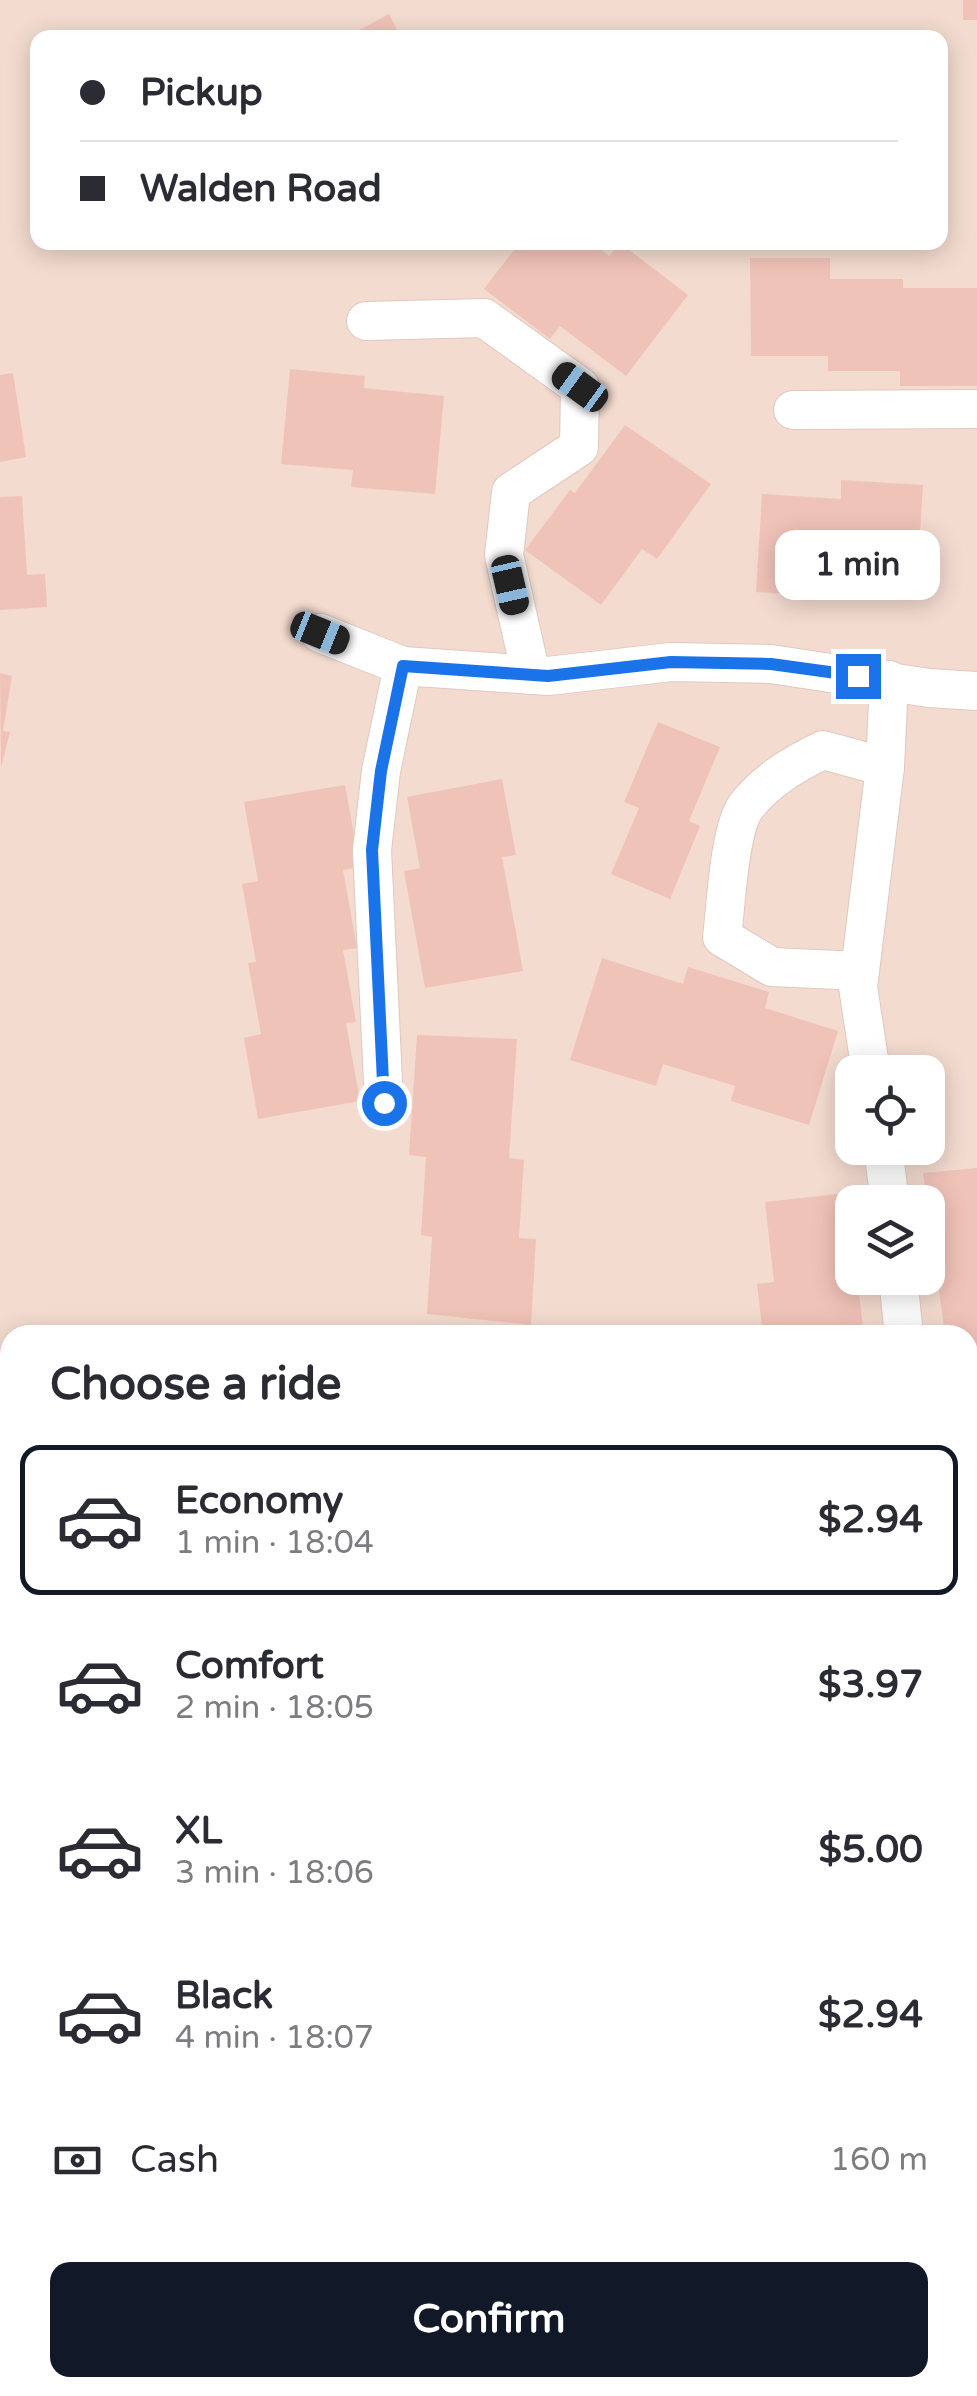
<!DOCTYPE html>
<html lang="en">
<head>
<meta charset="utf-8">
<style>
  body { margin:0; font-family:"Varela Round",sans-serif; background:#f2f2f3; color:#2b2b33; height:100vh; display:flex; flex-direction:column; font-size:38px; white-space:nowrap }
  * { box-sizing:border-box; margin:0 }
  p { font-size:32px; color:#7c7c81 }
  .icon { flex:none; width:55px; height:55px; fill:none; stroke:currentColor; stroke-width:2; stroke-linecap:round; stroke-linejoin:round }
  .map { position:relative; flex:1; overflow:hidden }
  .details { position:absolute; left:0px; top:1325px; width:978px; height:1072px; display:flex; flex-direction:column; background:#fff; border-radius:30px 30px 0 0; box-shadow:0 5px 25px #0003 }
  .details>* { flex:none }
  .top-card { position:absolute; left:30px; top:30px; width:918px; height:220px; border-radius:20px; box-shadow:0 5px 25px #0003; display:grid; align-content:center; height:220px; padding:0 50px; background:#fff }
  .fabs { position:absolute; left:835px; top:1055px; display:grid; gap:20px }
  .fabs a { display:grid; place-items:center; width:110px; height:110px; border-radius:20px; background:#fff; box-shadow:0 5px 25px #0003; font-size:50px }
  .end { position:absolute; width:45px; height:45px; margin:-22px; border:12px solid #1a73e8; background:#fff; box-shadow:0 0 0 5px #fff }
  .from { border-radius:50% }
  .bubble { position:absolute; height:70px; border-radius:20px; background:#fff; box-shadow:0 5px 25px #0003; font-size:32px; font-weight:700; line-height:70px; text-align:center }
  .car { position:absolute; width:30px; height:60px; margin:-30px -15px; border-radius:12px; box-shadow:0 0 8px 2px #0007; background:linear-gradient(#222 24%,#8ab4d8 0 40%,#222 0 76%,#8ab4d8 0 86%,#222 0) }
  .top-card b { display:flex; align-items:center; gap:35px; height:95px; font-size:38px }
  .top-card b+b { border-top:2px solid #e1e1e2 }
  .top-card i { width:25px; height:25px; background:#2b2b33 }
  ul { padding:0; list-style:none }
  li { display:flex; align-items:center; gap:30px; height:150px; margin:0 20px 15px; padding:0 30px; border:5px solid transparent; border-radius:20px }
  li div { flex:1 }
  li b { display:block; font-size:38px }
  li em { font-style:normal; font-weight:700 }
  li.selected { border-color:#111827 }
  li>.icon { width:90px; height:90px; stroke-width:1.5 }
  h2 { padding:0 50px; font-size:45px; line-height:120px }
  .pay { display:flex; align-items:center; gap:25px; height:110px; padding:0 50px; font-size:38px }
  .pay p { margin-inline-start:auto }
  .primary-button { display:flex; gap:20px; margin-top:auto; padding:20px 50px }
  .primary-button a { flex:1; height:115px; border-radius:20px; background:#111827; color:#fff; font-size:40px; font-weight:700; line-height:115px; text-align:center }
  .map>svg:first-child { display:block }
  .residential { fill:#f3dbcf; fill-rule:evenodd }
  .building { fill:#f0c3b8 }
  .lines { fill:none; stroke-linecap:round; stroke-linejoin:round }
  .street-casing { stroke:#e1c8bf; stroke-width:40 }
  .secondary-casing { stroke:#e6c8bc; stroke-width:55 }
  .street { stroke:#fff; stroke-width:38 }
  .secondary { stroke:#fff; stroke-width:52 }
  .route { stroke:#1a73e8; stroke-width:12 }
</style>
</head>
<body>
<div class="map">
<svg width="977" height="2396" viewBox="0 0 977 2396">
  <rect width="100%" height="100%" fill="#fbebe0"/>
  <g class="residential">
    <path d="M 0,0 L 977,0 L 977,2199 L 968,2198 L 968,1335 L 10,1335 L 10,2192 L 0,2192 ZM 38,38 L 940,38 L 940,242 L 38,242 ZM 852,1072 L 928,1072 L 928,1148 L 852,1148 ZM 852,1202 L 928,1202 L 928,1278 L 852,1278 Z"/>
    <polygon points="0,2299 10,2299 10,2388 968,2388 968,2313 977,2313 977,2396 0,2396"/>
  </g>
  <g class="building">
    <rect x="963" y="0" width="14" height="20"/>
    <polygon points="389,14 401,38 345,38"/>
    <polygon points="520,242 591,242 609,256 620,243 688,295 626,376 560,326 550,339 484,289"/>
    <polygon points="750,258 830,258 830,279 903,279 903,288 977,288 977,386 900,386 900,371 828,371 828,356 751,356"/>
    <polygon points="290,369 365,376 364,388 444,396 435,494 351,487 353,470 281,464"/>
    <polygon points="13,373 26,457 0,462 0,375"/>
    <polygon points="625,425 711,484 657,559 642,549 601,605 525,550 570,490 575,493"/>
    <polygon points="841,480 923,485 917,581 843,576 841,597 756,592 762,494 841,499"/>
    <polygon points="22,496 27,575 45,574 47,607 0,610 0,497"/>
    <polygon points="0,673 12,676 3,731 10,732 1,768"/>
    <polygon points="658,722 720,747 689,821 700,826 670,899 611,874 639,808 624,802"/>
    <polygon points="502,779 516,855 502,857 523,971 425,988 404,871 420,868 407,797"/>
    <polygon points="345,785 360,867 343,870 357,948 343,950 356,1022 346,1023 360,1101 258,1119 244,1038 261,1034 248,963 256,962 242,884 258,881 244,802"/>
    <polygon points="602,958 683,984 688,967 769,992 765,1008 838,1031 809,1125 731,1101 735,1086 663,1064 656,1086 570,1060"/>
    <polygon points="417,1035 517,1039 509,1158 524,1160 519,1238 536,1239 531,1325 427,1314 432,1237 421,1235 426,1157 409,1155"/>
    <polygon points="977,1168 977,1418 968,1419 968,1335 945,1335 923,1173"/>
    <polygon points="865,1191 866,1202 852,1202 852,1278 857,1278 864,1335 763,1335 757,1284 774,1282 765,1202"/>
    <rect x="0" y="1680" width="10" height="67"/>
    <rect x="0" y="1941" width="10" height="86"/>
    <polygon points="0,2345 10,2346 4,2396 0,2396"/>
    <polygon points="968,2376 977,2380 977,2396 932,2396 936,2388 968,2388"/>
    <polygon points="198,2388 282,2388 281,2396 198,2396"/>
    <polygon points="472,2388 575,2388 574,2396 472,2396"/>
    <polygon points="821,2388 851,2388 857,2396 810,2396"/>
  </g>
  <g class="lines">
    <defs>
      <g id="street">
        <polyline points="366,321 484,318 580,387 579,447 511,492 504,555 531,675"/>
        <polyline points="793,410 977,409"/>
        <polyline points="320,633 403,666 548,676 671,662 771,664 929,688 977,691"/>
        <path d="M 860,971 L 772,967 L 722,937 C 726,907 729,827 747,805 C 767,780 794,764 823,750 L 885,767"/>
        <polyline points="871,1072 858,987 885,767 889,680"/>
        <polyline points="384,1103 372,850 381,771 403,666"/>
        <polyline points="883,1148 890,1202"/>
        <polyline points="898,1278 904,1335"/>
        <polyline points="968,1804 974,1825 977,1825"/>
        <polyline points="0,1835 10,1835"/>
        <polyline points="365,2396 366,2388"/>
      </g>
      <g id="secondary">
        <polyline points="0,2231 10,2231"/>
        <polyline points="968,2237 977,2237"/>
      </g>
    </defs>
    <use href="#street" class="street-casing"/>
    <use href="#secondary" class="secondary-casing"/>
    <use href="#street" class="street"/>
    <use href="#secondary" class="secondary"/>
  </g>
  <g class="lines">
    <polyline class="route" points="384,1103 372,850 381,771 403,666 548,676 671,662 771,664 858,676"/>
  </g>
</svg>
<div class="fabs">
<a><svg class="icon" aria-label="locate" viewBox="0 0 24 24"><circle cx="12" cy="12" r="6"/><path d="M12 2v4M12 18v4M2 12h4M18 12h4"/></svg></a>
<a><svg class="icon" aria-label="layers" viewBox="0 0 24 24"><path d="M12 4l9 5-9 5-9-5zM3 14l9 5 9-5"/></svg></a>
</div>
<i class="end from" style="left:384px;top:1103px"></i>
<i class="end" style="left:858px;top:676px"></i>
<div class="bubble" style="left:775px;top:530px;width:165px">1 min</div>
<i class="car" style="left:580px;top:387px;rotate:306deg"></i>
<i class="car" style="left:510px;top:585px;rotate:167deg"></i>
<i class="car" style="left:320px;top:633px;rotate:112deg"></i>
<div class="top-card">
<b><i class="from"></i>Pickup</b>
<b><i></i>Walden Road</b>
</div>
<section class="details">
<h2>Choose a ride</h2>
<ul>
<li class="selected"><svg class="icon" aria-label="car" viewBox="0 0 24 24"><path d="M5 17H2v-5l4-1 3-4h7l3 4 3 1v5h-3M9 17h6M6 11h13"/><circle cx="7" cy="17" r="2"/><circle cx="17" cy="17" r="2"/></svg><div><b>Economy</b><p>1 min · 18:04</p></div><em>$2.94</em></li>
<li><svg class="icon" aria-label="car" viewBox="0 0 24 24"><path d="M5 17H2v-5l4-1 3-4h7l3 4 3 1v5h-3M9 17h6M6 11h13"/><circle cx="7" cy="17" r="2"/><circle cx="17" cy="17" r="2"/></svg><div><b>Comfort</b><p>2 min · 18:05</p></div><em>$3.97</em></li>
<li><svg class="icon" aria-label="car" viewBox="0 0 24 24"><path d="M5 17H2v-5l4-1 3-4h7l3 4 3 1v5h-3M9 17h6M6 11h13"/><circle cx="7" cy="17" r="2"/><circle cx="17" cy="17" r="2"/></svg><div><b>XL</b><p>3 min · 18:06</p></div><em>$5.00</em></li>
<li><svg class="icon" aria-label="car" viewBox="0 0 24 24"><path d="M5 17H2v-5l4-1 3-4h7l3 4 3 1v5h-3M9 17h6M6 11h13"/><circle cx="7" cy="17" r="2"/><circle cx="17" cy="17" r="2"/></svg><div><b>Black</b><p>4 min · 18:07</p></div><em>$2.94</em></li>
</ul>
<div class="pay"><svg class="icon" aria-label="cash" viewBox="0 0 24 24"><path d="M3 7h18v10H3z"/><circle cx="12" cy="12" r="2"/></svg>Cash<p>160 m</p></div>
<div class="primary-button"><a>Confirm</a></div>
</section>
</div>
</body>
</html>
